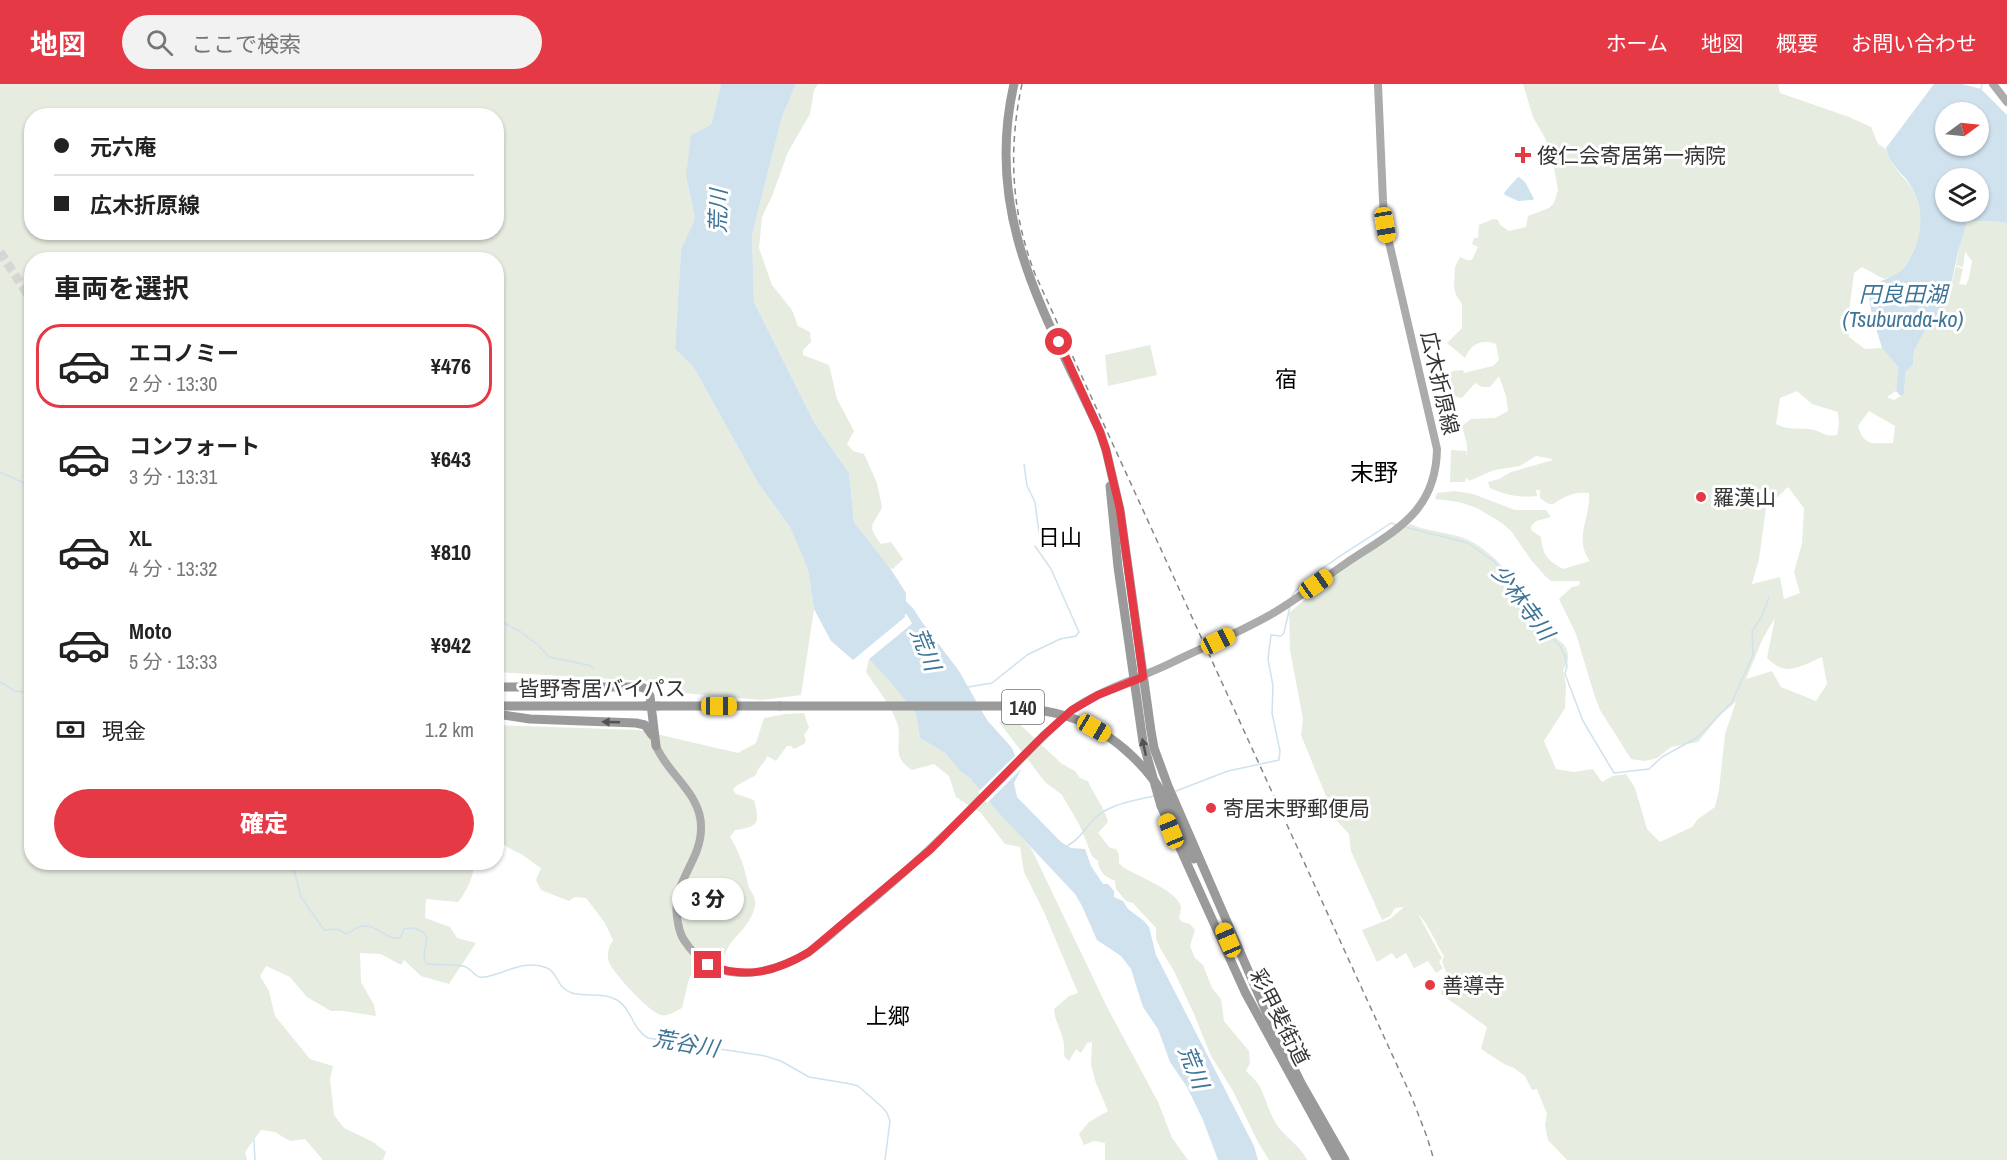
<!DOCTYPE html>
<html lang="ja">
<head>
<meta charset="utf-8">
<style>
  body { margin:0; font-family:"Archivo Narrow","Noto Sans JP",sans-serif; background:#f2f2f2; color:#222; height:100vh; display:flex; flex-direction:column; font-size:22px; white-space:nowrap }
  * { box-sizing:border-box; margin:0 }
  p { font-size:20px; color:#767676 }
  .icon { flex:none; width:33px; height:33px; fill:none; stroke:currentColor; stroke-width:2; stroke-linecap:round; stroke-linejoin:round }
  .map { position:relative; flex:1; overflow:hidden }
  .sheet { position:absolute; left:24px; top:168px; width:480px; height:618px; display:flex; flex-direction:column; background:#fff; border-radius:24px; box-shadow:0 2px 4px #0004 }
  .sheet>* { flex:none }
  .banner { position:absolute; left:24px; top:24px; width:480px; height:132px; border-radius:24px; box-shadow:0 2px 4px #0004; display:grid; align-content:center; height:132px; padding:0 30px; background:#fff }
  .needle { width:39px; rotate:75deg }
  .fabs { position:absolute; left:1935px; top:18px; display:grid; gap:12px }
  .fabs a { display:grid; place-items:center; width:54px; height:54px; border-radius:50%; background:#fff; box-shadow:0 2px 4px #0004; font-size:30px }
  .end { position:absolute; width:27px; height:27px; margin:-14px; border:8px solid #e63946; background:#fff; box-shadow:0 0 0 3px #fff }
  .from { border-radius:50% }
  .bubble { position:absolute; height:42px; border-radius:21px; background:#fff; box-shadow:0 2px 4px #0004; font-size:20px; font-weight:800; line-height:42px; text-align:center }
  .car { position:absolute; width:18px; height:36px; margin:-18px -9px; border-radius:8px; box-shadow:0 0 4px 2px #0007; background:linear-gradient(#f5c518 24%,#345 0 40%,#f5c518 0 76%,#345 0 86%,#f5c518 0) }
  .banner b { display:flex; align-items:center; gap:21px; height:57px; font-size:22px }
  .banner b+b { border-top:2px solid #e0e0e0 }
  .banner i { width:15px; height:15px; background:#222 }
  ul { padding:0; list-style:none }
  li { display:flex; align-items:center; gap:18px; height:84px; margin:0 12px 9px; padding:0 18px; border:3px solid transparent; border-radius:24px }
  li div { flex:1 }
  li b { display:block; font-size:22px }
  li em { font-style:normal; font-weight:800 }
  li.selected { border-color:#e63946 }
  li>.icon { width:54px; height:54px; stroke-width:1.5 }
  h2 { padding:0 30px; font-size:27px; line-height:72px }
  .pay { display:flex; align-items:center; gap:15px; height:66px; padding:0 30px; font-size:22px }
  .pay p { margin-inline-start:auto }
  .primary-button { display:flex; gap:12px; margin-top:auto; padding:12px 30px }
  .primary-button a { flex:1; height:69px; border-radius:36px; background:#e63946; color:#fff; font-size:24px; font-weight:800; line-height:69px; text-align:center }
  header { display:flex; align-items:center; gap:36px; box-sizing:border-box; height:84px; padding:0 30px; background:#e63946; color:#fff }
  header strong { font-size:28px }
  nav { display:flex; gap:33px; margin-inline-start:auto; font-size:21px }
  .search { width:420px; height:54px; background:#f2f2f2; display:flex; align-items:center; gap:15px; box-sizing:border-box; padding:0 21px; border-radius:33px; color:#767676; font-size:22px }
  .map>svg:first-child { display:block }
  .green { fill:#e6ecdf; fill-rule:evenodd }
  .water { fill:#cfe2ee; fill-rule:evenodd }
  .pier { fill:#fff }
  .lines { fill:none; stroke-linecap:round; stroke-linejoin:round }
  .stream { stroke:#cfe2ee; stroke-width:1.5 }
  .river { stroke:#cfe2ee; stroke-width:9 }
  .highway-tunnel { stroke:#d6d6d6; stroke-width:9; stroke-dasharray:9 4.5; stroke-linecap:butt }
  .major { stroke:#ababab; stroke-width:8 }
  .highway { stroke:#9a9a9a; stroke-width:9 }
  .rail { stroke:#888; stroke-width:1.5; stroke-dasharray:6 4.5; stroke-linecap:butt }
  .highway-bridge { stroke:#9a9a9a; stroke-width:9 }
  .oneway { fill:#525252 }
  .route { stroke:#e63946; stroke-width:8 }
  .poi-dot { fill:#e63946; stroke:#fff; stroke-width:2 }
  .labels { text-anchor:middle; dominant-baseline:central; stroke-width:6; stroke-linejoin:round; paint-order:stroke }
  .shield { fill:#fff; stroke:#707070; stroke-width:1.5 }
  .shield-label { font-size:20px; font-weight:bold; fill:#333 }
  .poi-label { font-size:21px; fill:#333; stroke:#fff; text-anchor:start }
  .street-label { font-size:21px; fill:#333; stroke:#fff }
  .water-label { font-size:22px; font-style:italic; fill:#3f7597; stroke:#fff }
  .neighbourhood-label { font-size:22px; fill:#000; stroke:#fff }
  .quarter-label { font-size:24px; fill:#000; stroke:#fff }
</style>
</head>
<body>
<header>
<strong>地図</strong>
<div class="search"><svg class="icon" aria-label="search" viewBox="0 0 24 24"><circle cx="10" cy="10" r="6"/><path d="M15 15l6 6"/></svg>ここで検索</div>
<nav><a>ホーム</a><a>地図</a><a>概要</a><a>お問い合わせ</a></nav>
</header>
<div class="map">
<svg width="2007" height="1076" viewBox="0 0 2007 1076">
  <rect width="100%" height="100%" fill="#fff"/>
  <g class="green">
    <path d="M 0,0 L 721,0 L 711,41 L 686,93 L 695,135 L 681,165 L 675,265 L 694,284 L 758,399 L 790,443 L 808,486 L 814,525 L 801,611 L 762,616 L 683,609 L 663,598 L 497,588 L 496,176 L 32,176 L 32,778 L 474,779 C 474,792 467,807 458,818 L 426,815 L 425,834 L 450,843 L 457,854 L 476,859 L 449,900 L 421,892 L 404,876 L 401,881 L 381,870 L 360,869 L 361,898 L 374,921 L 376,932 L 344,927 L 331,927 L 307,913 L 290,893 L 266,882 L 260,892 L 269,907 L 275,932 L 310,975 L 333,982 L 330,995 L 334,1031 L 344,1044 L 373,1058 L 386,1068 L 383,1076 L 323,1076 L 305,1055 L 290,1057 L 275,1048 L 261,1046 L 245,1068 L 247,1076 L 0,1076 ZM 32,32 L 496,32 L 496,148 L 32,148 Z"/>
    <path d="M 796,0 L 818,0 L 814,6 L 810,30 L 788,68 L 772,112 L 762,133 L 759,164 L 772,201 L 792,226 L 798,242 L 810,248 L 811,258 L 803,266 L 803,271 L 829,281 L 837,315 L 854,347 L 847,360 L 853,367 L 864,370 L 877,399 L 882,423 C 874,442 865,439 881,460 L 891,458 L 903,475 L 893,485 L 890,484 L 854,438 L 849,389 L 815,340 L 754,218 L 752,151 L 782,33 Z"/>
    <path d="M 1523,0 L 1778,0 L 1780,9 L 1849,33 L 1871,43 L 1878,60 C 1890,66 1888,71 1894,82 C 1901,93 1911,99 1916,112 C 1918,119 1921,128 1922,135 C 1923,148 1909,182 1897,190 C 1894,193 1888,194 1884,195 L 1862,183 L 1854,189 L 1848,235 L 1849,253 L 1865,265 L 1882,264 L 1898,283 L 1896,307 L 1887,313 L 1894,316 L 1904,310 L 1906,287 L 1913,281 L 1914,267 L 1928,241 L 1947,219 L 1956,182 L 1963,185 L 1959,200 L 1966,201 L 1969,194 L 1972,177 L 1965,168 L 1963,183 L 1956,181 L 1961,155 L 1967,137 L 1993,137 L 2007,139 L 2007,1076 L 1567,1076 L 1548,1056 L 1545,1041 L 1547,1030 L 1537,1005 L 1532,1006 L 1525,992 L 1514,984 L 1504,980 L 1481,965 L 1487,943 L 1441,910 L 1442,899 L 1447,890 L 1442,878 L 1444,872 C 1436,860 1425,831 1412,826 L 1418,830 L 1442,874 L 1439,878 L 1443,884 L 1436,889 L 1428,877 L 1414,884 L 1406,869 L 1396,875 L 1392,869 L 1377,878 L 1362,846 L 1390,835 L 1404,823 L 1395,824 L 1390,832 L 1382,836 L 1351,767 L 1349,750 L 1337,737 L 1330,722 L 1301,651 L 1303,635 L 1290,566 L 1289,529 L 1317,505 L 1410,440 C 1431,449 1457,448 1476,460 C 1488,468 1502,480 1510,492 C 1522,508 1527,528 1542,543 C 1549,551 1561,555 1566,564 C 1570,572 1568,579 1563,586 L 1566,601 L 1565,624 L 1544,657 L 1556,685 L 1574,688 L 1593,685 L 1602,698 L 1613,692 L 1626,690 L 1635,704 L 1647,745 L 1660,758 L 1692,743 L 1698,735 L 1715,723 L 1719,706 L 1725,650 L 1736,618 L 1720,631 L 1698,658 L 1671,663 L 1657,674 L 1645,677 L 1631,675 L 1600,626 L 1594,610 L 1576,550 L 1559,515 L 1572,503 L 1578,502 L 1580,500 L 1579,497 L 1551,497 L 1546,493 L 1532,477 L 1511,447 L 1502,439 L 1477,424 L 1459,418 L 1435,415 L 1437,409 L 1455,407 L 1473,410 L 1515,426 L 1546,426 L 1551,433 L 1536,437 L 1531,442 L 1531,446 L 1541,453 C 1542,470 1548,477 1563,485 L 1590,477 C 1573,454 1591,434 1589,409 C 1581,408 1572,409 1565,413 C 1552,419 1554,425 1540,414 L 1540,406 L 1536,406 L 1537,412 C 1520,414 1505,411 1490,404 L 1488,398 L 1499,395 L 1511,388 L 1553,376 L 1552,375 L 1536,372 L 1520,382 L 1494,386 L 1469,397 L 1466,393 L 1465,398 L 1450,398 L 1451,366 L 1466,367 L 1467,372 L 1467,360 L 1462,342 L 1471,335 L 1495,334 L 1508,327 L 1506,312 L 1499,292 L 1490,303 L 1482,303 L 1475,299 L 1462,314 L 1450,311 L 1446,301 L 1452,287 L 1463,286 L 1464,289 L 1493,282 L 1499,276 L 1496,260 C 1481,255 1471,260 1465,274 L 1447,259 L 1462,244 L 1462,220 L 1456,211 L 1454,203 L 1455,183 L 1460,173 L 1467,176 L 1472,176 L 1478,163 L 1472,160 L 1474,154 L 1478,154 L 1479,141 L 1493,135 L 1498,136 L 1500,141 L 1509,147 L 1526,143 L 1528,132 L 1549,124 L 1554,119 L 1558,106 L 1552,73 L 1545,54 L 1533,33 ZM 1797,307 L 1812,320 L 1838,328 L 1839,340 L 1837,351 C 1824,353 1825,349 1814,346 C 1801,343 1789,347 1776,340 L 1780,314 ZM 1869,327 L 1895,342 L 1893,359 C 1873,359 1864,363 1858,342 ZM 1788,403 L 1804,424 L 1802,460 L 1794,488 L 1800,509 L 1784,515 L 1780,493 L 1752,500 L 1759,475 L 1766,424 ZM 1775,534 L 1767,574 C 1787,594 1800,582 1822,573 L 1827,600 L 1816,617 L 1781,603 L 1772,587 L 1746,595 L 1763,554 Z"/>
    <polygon points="1150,261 1157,291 1108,302 1105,271"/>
    <path d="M 869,575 L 892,600 L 916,630 L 920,654 L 945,669 L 961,688 L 970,694 L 1031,764 L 1107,923 L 1158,1018 L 1172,1054 L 1188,1076 L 1105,1076 L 1105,1059 L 1094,1057 L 1084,1061 L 1079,1050 L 1089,1038 L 1108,1027 L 1096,999 L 1091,981 L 1092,958 L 1087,959 L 1081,969 L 1076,965 L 1069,977 L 1064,972 C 1066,949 1056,945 1054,925 L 1069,912 L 1078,909 L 1044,828 L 1024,788 L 1020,763 L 1005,760 L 981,729 L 956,713 L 949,692 L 934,680 L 912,686 C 888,671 905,656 896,636 C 889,619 876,603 866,588 Z"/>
    <path d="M 804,629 L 809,644 L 804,651 L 806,656 L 804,660 L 794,665 L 791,662 L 787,662 L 776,677 L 767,672 C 765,680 759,680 756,691 L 736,702 L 733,706 L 736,710 L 754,716 C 760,738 759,743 735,746 L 730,753 C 740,770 744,781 748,800 C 750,808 757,813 755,822 C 752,836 741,848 732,857 C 728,862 726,869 723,874 C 717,882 703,885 693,887 L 689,895 L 682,924 C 676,927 667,933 661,931 C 651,930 612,888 609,878 C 606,870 609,863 613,856 L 605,839 L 586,814 L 575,813 L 569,817 L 541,806 L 536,796 L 541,784 C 534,780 528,774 521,770 C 501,760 500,761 496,738 L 496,641 L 639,646 L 738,669 L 756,659 L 764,634 L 785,630 Z"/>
    <path d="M 1011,632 L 1062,680 L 1075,687 L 1080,694 L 1088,697 C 1094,712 1104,722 1108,738 L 1098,749 L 1110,764 L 1116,765 L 1119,771 L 1119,779 L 1123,783 C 1137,792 1173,805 1180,820 C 1182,824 1180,829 1179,834 L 1182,838 L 1190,840 L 1195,846 L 1190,862 L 1195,874 L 1203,881 L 1212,904 L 1221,915 L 1224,937 L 1249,967 L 1250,979 L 1246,987 C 1252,993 1258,998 1261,1005 C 1267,1018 1270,1032 1279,1044 C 1288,1055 1301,1063 1307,1076 L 1269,1076 L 1258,1058 L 1233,1007 L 1211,972 L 1194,930 L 1174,887 L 1161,866 L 1156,855 L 1156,844 L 1133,819 L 1126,817 L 1116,805 L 1115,797 C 1105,792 1099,789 1098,777 L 1092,772 L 1080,742 L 1062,711 L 1045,698 L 999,638 Z"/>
  </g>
  <g class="water">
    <polygon points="721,0 796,0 782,33 752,151 754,218 815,340 849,389 854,438 890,484 906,509 905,533 853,576 831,557 814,525 808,486 790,443 758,399 694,284 675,265 681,165 695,135 686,92 691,51 711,41"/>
    <path d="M 1934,0 L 1962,0 L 1981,5 L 2007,31 L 2007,139 L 1993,137 L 1967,137 L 1958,168 L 1947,219 L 1928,241 L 1914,267 L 1913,281 L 1906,287 L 1904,310 L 1901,312 L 1896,307 L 1898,283 L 1882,264 L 1872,231 L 1868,208 C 1878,194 1896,195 1905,182 C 1923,155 1927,126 1909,99 C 1905,92 1898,88 1894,81 C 1890,76 1888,70 1886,64 ZM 1946,28 L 1978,28 L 1978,62 L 1946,62 ZM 1946,94 L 1978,94 L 1978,128 L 1946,128 Z"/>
    <polygon points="1519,93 1525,98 1534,115 1532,116 1518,117 1505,111 1504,109 1517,94"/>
    <polygon points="919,534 959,587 987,636 1012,664 1021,686 1014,699 1017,713 1061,758 1071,764 1085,765 1091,782 1103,800 1108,800 1114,807 1114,813 1123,817 1128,825 1144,837 1149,843 1156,871 1254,1062 1258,1076 1218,1076 1203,1036 1187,1003 1170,978 1158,945 1143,923 1131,885 1121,872 1097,856 1082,822 1075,810 998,728 970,694 961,688 945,669 920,654 916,630 892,600 869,575"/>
  </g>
  <polygon class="pier" points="1018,669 1023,683 987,719 978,708"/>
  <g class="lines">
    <g class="stream">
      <polyline points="1981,5 1982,0"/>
      <polyline points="1024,380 1027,402 1035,418 1039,449"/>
      <polyline points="0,388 32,403"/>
      <polyline points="1405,443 1468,459 1495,478 1517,514 1539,541 1560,562 1565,572 1567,582 1565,590 1583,637 1614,689 1649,685 1662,673 1698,653 1732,618 1753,571 1752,547 1762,532 1769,513"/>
      <path d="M 1292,512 C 1301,494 1371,453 1391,439 L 1397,441"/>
      <polyline points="496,535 521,548 538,561 549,573 588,581 594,584"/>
      <polyline points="0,598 15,607 32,609"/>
      <polyline points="968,603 992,599 1027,571 1060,555 1076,552 1079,548 1051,485 1035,462"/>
      <polyline points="1176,707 1228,687 1279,676 1280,667 1272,629 1273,602 1268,575 1271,551 1281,552 1284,549 1290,522"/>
      <path d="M 1067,762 C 1079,755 1083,748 1091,738 C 1106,720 1133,717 1154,712"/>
      <path d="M 292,778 L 301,813 L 324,846 L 338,845 L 346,850 C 351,849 354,844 359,843 C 375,837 386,857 400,854 L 404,845 C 412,842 423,846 427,853 L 424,872 L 426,879 L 429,880 C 438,881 459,880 466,883 C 474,887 475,895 485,893 C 506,889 525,875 547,884 C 558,888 557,905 572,909 C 587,913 603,908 617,916 C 632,925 632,945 648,954 L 765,972 L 781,977 L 809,993 L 851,1000 L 858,1002 L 865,1008 L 882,1023 L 887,1029 L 890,1037 L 885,1076"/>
      <polyline points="254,1056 255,1076"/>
    </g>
    <polyline class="river" points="898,515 911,529 922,547"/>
    <polyline class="highway-tunnel" points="0,168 32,217"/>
    <g class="major">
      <polyline points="1993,0 2007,18"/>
      <path d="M 656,662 C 668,691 702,710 701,744 C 701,780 669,798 678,839 C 679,845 680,850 684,856 C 712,900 759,894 800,873 C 819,864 837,844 854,831 C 904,791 949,747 994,702 C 1020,676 1045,649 1072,626 C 1102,605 1138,595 1171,579 C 1204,563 1238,549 1270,531 C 1296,516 1320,497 1345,480 C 1393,447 1436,430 1437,365 L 1385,141 L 1383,117 L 1378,0"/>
    </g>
    <g class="highway">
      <path d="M 1014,0 C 983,134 1047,232 1100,348 L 1106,366 L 1120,426 L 1151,647 L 1154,664 L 1168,702 L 1267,930 L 1301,999 L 1345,1076"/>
      <polyline points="1110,402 1118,483 1143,658 1161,722 1245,908 1337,1076"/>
      <polyline points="496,603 641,603 646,605 650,612 656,662"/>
      <polyline points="496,622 645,622"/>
      <polyline points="658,622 780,622"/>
      <polyline points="496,630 530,635 636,639 645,641 652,651"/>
    </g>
    <path class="rail" d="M 1022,0 C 1008,65 1011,128 1035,190 L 1412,1014 L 1427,1053 L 1434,1076"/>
    <g class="highway-bridge">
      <polyline points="645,622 658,622"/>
      <path d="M 780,622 L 1006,622 C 1027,624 1046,626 1066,632 C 1109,645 1148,681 1169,720 C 1179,738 1186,757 1194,775"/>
    </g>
  </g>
  <defs><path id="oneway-solid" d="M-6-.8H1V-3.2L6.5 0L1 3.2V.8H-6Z" transform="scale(1.5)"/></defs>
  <g class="oneway">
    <use href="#oneway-solid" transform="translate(611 638) rotate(-178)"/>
    <use href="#oneway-solid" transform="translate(1144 663) rotate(-102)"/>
  </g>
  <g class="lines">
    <path class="route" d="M 708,881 C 745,895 774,889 809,868 L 930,766 L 1043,652 L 1072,626 L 1098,611 L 1143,593 L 1120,426 L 1106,366 L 1100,348 L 1059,258"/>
  </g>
  <g class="poi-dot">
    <path d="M1520 62h6v6h6v6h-6v6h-6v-6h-6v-6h6z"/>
    <circle cx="1701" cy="413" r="6"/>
    <circle cx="1211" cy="724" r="6"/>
    <circle cx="1430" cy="901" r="6"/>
  </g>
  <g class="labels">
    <rect class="shield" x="1002" y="606" width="42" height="34" rx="4.5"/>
    <g class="shield-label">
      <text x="1023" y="623">140</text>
    </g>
    <g class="poi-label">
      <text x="1537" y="71">俊仁会寄居第一病院</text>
      <text x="1713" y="413">羅漢山</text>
      <text x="1223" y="724">寄居末野郵便局</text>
      <text x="1442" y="901">善導寺</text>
    </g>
    <g class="street-label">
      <text transform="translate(1440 299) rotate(77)">広木折原線</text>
      <text x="602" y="604">皆野寄居バイパス</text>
      <text transform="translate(1280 933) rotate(63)">彩甲斐街道</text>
    </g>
    <g class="water-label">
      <text transform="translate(718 127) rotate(-89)">荒川</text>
      <text x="1903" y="210">円良田湖<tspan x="1903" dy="25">(Tsuburada-ko)</tspan></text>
      <text transform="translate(1523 518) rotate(53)">少林寺川</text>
      <text transform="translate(926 565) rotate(68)">荒川</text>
      <text transform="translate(686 959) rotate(10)">荒谷川</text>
      <text transform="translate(1194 983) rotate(68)">荒川</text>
    </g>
    <g class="neighbourhood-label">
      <text x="1286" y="295">宿</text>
      <text x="1060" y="453">日山</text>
      <text x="888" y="932">上郷</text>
    </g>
    <g class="quarter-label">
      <text x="1374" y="388">末野</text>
    </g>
  </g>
</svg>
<div class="fabs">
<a><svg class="needle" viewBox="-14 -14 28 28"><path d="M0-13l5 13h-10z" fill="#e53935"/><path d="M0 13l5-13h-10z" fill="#767676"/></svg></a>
<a><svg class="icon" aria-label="layers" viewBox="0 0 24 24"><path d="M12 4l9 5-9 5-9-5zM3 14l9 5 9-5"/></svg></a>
</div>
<i class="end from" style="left:1059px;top:258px"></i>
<i class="end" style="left:708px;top:881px"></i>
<div class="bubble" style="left:672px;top:794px;width:72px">3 分</div>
<i class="car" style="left:1385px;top:141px;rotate:170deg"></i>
<i class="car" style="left:1316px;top:500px;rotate:55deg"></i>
<i class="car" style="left:1218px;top:557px;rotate:64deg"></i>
<i class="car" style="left:719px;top:622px;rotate:90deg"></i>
<i class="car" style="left:1094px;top:644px;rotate:120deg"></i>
<i class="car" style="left:1171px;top:747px;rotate:338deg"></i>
<i class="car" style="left:1228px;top:856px;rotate:337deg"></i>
<div class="banner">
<b><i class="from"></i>元六庵</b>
<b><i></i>広木折原線</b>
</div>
<section class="sheet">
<h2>車両を選択</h2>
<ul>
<li class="selected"><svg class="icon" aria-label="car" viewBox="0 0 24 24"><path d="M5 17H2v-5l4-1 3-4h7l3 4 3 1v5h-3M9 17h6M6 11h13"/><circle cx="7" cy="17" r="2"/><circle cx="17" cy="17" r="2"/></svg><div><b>エコノミー</b><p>2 分 · 13:30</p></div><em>¥476</em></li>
<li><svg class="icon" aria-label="car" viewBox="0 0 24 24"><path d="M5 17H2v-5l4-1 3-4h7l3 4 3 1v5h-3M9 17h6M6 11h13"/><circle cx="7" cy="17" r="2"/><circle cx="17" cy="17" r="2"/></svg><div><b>コンフォート</b><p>3 分 · 13:31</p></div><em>¥643</em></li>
<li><svg class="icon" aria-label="car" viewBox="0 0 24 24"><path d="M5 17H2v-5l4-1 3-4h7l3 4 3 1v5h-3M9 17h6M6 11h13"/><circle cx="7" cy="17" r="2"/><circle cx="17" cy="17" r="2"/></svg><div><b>XL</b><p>4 分 · 13:32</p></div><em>¥810</em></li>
<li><svg class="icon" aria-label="car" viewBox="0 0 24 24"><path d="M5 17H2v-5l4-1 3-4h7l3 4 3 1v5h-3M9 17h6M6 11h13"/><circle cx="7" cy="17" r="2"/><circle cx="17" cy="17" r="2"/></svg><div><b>Moto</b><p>5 分 · 13:33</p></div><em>¥942</em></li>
</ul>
<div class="pay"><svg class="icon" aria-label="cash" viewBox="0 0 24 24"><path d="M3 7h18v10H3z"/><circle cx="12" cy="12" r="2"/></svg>現金<p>1.2 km</p></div>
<div class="primary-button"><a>確定</a></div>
</section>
</div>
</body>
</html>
